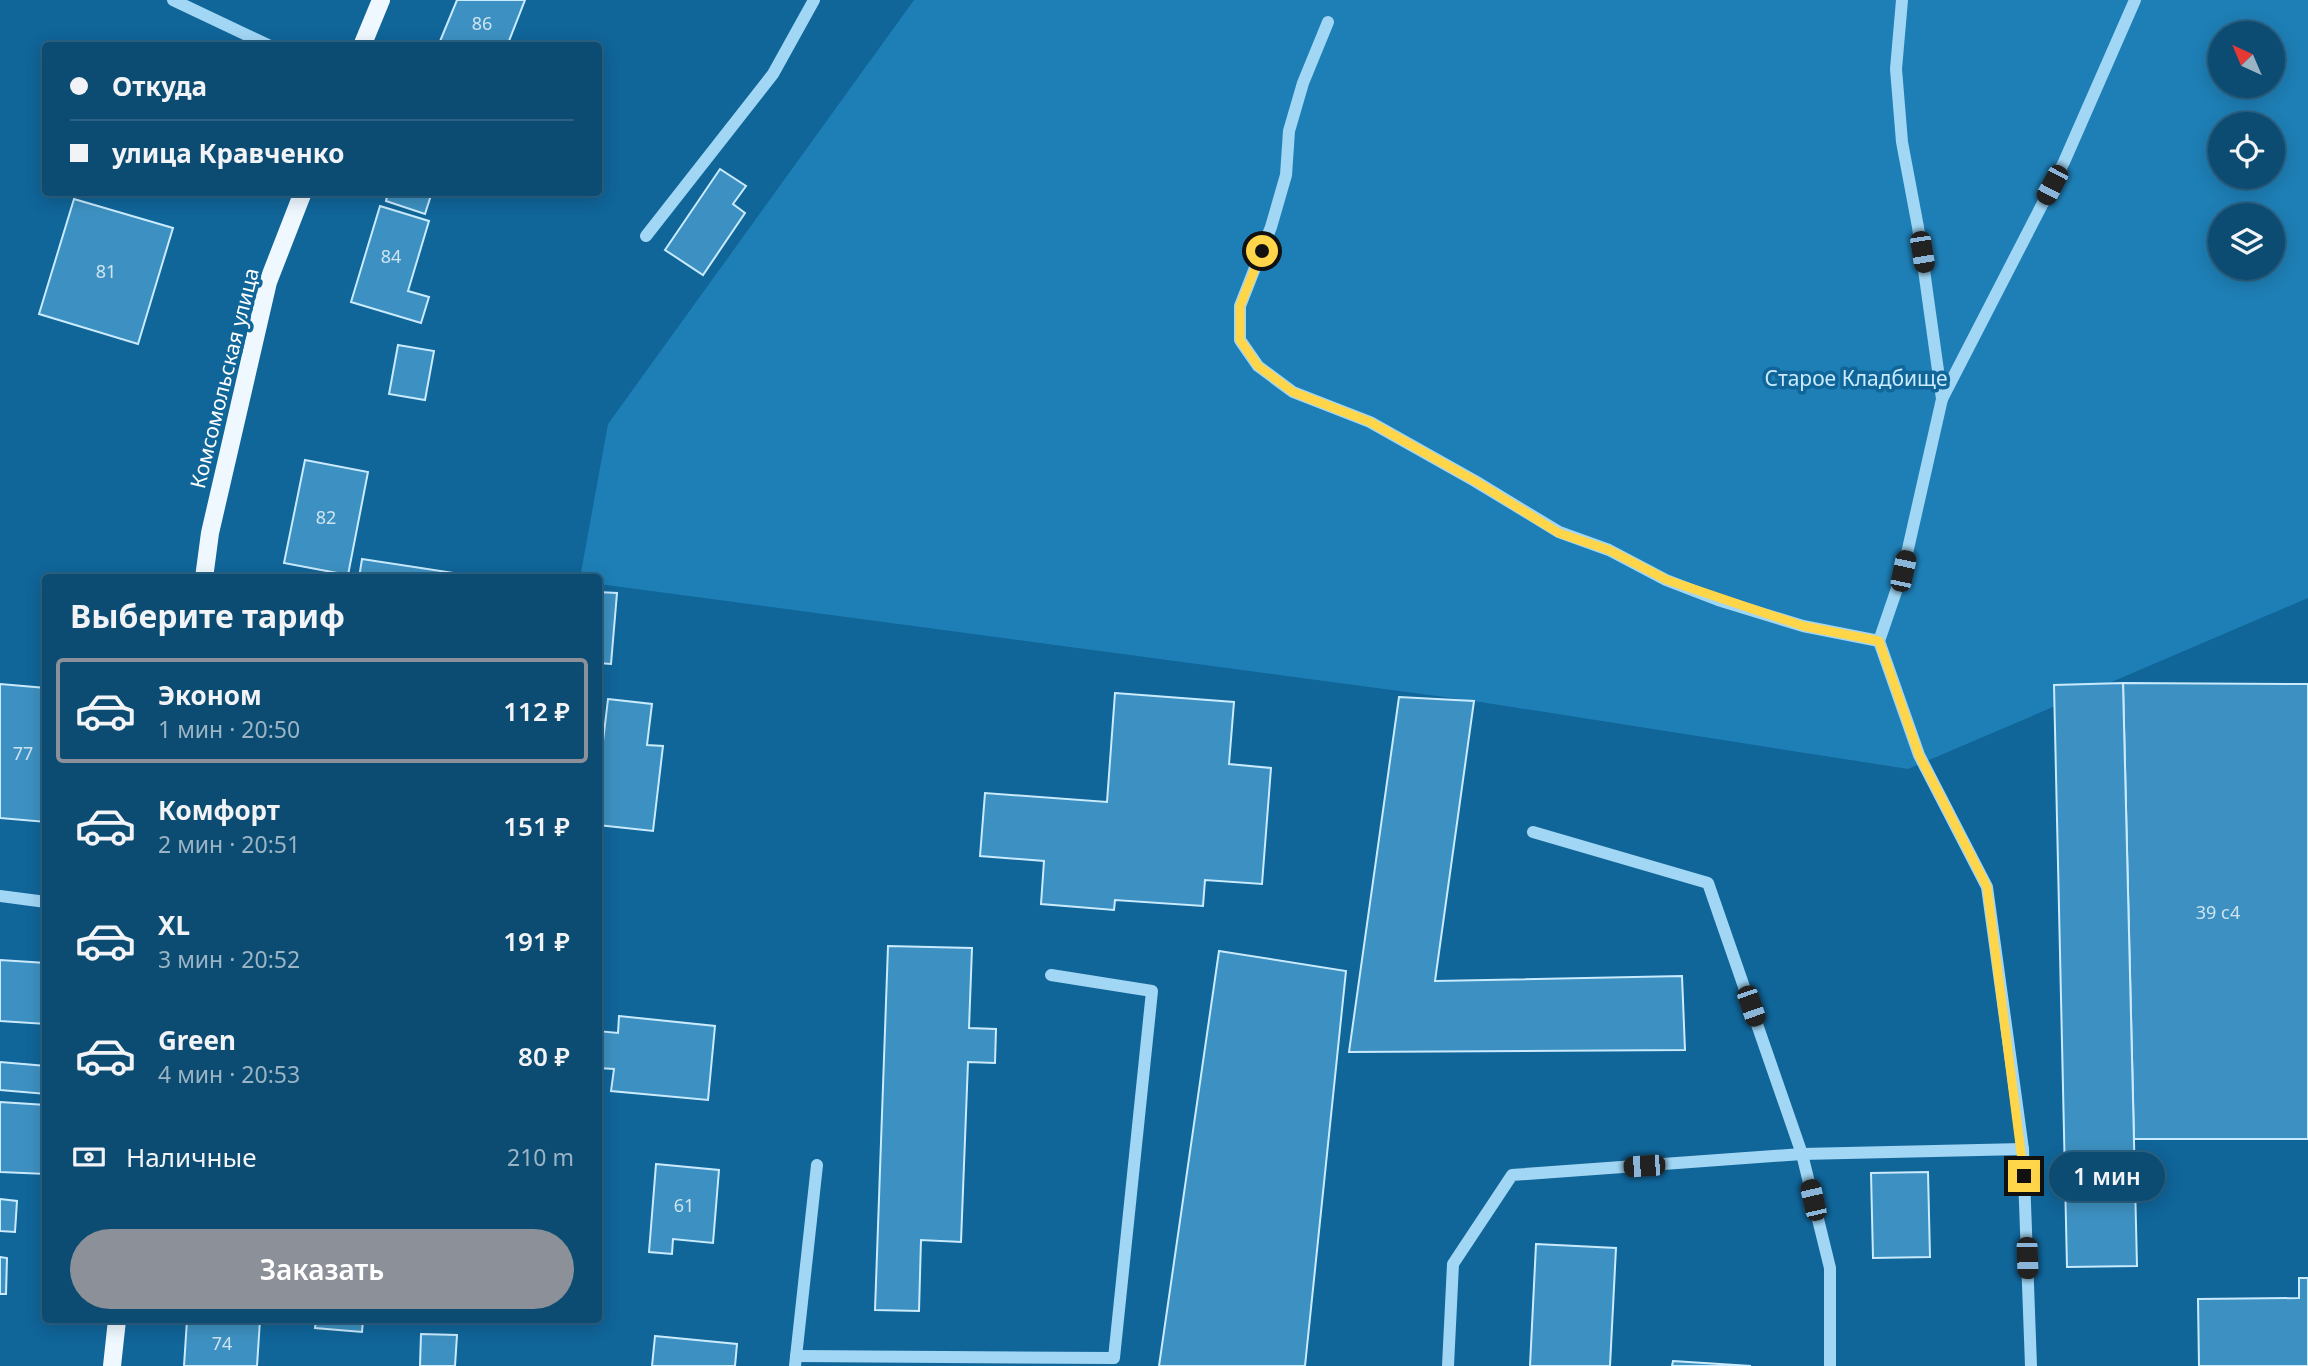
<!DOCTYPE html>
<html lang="ru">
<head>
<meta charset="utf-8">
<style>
  body { margin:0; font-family:"Noto Sans",sans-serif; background:#155378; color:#f1f3f6; height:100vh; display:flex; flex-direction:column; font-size:26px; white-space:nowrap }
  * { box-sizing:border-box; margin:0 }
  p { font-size:23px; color:#9ab4c4 }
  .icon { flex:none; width:38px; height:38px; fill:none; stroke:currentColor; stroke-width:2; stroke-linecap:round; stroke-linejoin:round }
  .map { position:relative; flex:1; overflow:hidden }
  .drawer { position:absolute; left:42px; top:574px; width:560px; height:749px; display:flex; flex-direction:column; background:#0c4c73; border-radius:7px; box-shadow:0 4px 18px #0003,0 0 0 2px #2c6385 }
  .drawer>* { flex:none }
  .hud { position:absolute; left:42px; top:42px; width:560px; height:154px; border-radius:7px; box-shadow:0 4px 18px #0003,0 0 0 2px #2c6385; display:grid; align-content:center; height:154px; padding:0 28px; background:#0c4c73 }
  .needle { width:46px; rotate:316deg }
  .buttons { position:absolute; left:2208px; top:21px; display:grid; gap:14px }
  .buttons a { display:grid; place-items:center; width:77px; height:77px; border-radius:50%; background:#0c4c73; box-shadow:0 4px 18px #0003,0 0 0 2px #2c6385; font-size:35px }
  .end { position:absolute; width:32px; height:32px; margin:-16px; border:9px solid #ffd54a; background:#111; box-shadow:0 0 0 4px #111 }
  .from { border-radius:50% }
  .bubble { position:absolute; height:49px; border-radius:24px; background:#0c4c73; box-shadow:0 4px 18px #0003,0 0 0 2px #2c6385; font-size:23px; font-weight:600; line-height:49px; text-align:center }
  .car { position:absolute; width:21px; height:42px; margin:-21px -10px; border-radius:9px; box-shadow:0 0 5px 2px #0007; background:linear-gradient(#222 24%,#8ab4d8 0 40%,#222 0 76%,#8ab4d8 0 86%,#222 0) }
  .hud b { display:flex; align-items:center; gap:24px; height:66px; font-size:26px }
  .hud b+b { border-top:2px solid #2c6385 }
  .hud i { width:18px; height:18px; background:#f1f3f6 }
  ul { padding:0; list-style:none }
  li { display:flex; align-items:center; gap:21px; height:105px; margin:0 14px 10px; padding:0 14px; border:4px solid transparent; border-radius:7px }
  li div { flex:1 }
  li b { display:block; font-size:26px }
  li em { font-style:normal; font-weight:600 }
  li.selected { border-color:#8c9099 }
  li>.icon { width:63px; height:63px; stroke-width:1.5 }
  h2 { padding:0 28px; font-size:32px; line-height:84px }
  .pay { display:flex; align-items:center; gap:18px; height:77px; padding:0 28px; font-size:26px }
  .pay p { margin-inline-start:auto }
  .button { display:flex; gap:14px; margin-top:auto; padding:14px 28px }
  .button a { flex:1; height:80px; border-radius:42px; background:#8c9099; color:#fff; font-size:28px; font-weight:600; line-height:80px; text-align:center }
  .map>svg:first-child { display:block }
  .green { fill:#1e7fb6; fill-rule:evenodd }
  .building { fill:#3d91c2; stroke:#caebfe; stroke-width:2 }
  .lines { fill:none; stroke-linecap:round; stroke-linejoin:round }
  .minor { stroke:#a1d6f4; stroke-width:12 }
  .major { stroke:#eff8ff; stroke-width:18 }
  .route { stroke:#ffd54a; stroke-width:9 }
  .labels { text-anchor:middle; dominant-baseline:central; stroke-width:7; stroke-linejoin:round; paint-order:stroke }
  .number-label { font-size:18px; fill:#cee4f0 }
  .street-label { font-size:21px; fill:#fff; stroke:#106599 }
  .park-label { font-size:21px; fill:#caebfe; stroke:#106599 }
</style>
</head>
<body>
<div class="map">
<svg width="2308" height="1366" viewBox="0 0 2308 1366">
  <rect width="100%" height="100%" fill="#106599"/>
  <path class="green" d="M 914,0 L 2308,0 L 2308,598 L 1908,769 L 1474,701 L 599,584 L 598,578 L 580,578 L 608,424 ZM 2221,33 L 2273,33 L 2273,86 L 2221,86 ZM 2221,124 L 2273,124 L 2273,177 L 2221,177 ZM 2221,215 L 2273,215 L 2273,268 L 2221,268 Z"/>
  <g class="building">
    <polygon points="457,0 525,0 507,46 438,46"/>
    <polygon points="720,169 746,186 733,204 745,213 703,275 665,250"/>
    <polygon points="388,192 432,192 425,214 386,201"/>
    <polygon points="74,199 173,228 138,344 39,314"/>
    <polygon points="380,206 429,221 408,291 429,297 421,323 351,302"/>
    <polygon points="398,345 434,351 425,400 389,394"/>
    <polygon points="305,460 368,472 348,575 284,563"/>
    <polygon points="362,559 454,573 453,578 359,578"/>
    <polygon points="598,592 617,593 611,664 598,663"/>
    <polygon points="2123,683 2308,684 2308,1139 2134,1139"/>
    <polygon points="2123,683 2137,1266 2067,1267 2054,685"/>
    <polygon points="0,684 46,688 46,822 0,818"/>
    <polygon points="1115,693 1234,702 1229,764 1271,768 1262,884 1205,880 1203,906 1115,900 1114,910 1041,904 1044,861 980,856 985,793 1107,802"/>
    <polygon points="1399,697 1474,701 1435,981 1682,976 1685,1050 1349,1052"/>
    <polygon points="608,699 652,704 647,745 663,746 653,831 598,825 598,784"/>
    <polygon points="888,946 972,948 969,1028 996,1029 995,1063 968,1062 961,1242 921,1240 919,1311 875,1310"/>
    <polygon points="1219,951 1346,971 1305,1366 1159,1366"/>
    <polygon points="0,960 46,963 46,1024 0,1021"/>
    <polygon points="619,1016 715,1026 708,1100 611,1091 614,1069 598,1068 598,1031 618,1033"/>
    <polygon points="0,1062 46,1066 46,1094 0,1090"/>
    <polygon points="0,1102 46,1105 46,1174 0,1172"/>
    <polygon points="656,1164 719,1170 713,1243 673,1239 672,1254 649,1252"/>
    <polygon points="1928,1172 1930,1257 1873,1258 1871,1173"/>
    <polygon points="0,1199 17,1201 15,1232 0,1231"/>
    <polygon points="1536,1244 1616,1248 1610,1366 1530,1366"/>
    <polygon points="0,1257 7,1258 6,1294 0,1294"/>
    <polygon points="2299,1278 2308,1278 2308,1366 2199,1366 2198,1299 2299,1298"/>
    <polygon points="187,1320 260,1320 257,1366 184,1366"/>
    <polygon points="316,1320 363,1320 362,1332 315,1328"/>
    <polygon points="421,1334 457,1335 455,1366 420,1366"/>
    <polygon points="655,1336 737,1344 735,1366 652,1366"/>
    <polygon points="1673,1361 1751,1366 1672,1366"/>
  </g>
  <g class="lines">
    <g class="minor">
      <polyline points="173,0 270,46"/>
      <polyline points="1902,0 1896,69 1902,142 1918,227 1942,399 1903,571 1879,641 1919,755 1987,887 2023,1149 2031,1366"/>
      <polyline points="1328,22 1303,83 1289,131 1286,175 1271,227 1240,306 1240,340 1258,366 1293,392 1370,422 1475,481 1559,532 1609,550 1666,580 1718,600 1803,626 1879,641"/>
      <polyline points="646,236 773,74 814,0"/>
      <polyline points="1942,399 2064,162 2135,0"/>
      <polyline points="1533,832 1708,883 1802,1154 1830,1268 1830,1366"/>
      <polyline points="0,896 46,902"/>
      <polyline points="796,1356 1114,1358 1152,991 1051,975"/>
      <polyline points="795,1366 817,1165"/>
      <polyline points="1448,1366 1453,1264 1512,1175 1802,1154 2023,1149"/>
    </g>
    <g class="major">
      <polyline points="362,46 381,0"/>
      <polyline points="204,578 210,533 268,282 303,192"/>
      <polyline points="112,1366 117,1320"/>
    </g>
  </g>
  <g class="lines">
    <polyline class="route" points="1262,251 1240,306 1240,340 1258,366 1293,392 1370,422 1475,481 1559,533 1609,550 1667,580 1803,626 1879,641 1919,755 1987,887 2024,1176"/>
  </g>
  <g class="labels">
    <g class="number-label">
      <text x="482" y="23">86</text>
      <text x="391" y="256">84</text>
      <text x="106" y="271">81</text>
      <text x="326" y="517">82</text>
      <text x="23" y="753">77</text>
      <text x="2218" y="912">39 с4</text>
      <text x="684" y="1205">61</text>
      <text x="222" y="1343">74</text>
    </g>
    <g class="street-label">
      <text transform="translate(224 378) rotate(-76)">Комсомольская улица</text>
    </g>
    <g class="park-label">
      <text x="1856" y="378">Старое Кладбище</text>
    </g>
  </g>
</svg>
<div class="buttons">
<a><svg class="needle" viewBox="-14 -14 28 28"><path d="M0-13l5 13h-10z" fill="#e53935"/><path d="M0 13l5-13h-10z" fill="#9ab4c4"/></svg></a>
<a><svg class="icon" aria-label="locate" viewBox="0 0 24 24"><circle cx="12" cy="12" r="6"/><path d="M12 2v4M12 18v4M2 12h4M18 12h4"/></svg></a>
<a><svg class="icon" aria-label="layers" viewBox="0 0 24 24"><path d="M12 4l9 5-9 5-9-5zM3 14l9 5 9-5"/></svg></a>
</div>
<i class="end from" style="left:1262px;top:251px"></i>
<i class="end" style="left:2024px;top:1176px"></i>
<div class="bubble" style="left:2049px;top:1152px;width:116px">1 мин</div>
<i class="car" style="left:2052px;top:185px;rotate:208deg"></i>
<i class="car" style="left:1922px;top:252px;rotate:171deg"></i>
<i class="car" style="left:1903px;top:571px;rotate:12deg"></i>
<i class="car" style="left:1751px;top:1006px;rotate:161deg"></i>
<i class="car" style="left:1644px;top:1166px;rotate:266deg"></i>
<i class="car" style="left:1813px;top:1200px;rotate:347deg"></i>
<i class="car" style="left:2027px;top:1258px;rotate:178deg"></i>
<div class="hud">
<b><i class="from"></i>Откуда</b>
<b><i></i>улица Кравченко</b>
</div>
<section class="drawer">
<h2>Выберите тариф</h2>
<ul>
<li class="selected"><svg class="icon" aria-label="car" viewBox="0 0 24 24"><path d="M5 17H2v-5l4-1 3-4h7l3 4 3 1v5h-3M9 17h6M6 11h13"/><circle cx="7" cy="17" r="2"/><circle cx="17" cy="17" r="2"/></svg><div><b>Эконом</b><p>1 мин · 20:50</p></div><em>112 ₽</em></li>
<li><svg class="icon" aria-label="car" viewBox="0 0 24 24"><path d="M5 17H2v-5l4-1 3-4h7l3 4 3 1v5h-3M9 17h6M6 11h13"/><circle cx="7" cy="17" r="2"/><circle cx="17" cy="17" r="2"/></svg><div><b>Комфорт</b><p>2 мин · 20:51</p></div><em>151 ₽</em></li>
<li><svg class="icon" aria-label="car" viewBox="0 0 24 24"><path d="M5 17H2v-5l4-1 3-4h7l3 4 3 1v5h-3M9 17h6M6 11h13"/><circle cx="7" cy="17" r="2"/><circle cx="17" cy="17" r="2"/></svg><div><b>XL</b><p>3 мин · 20:52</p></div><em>191 ₽</em></li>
<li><svg class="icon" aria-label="car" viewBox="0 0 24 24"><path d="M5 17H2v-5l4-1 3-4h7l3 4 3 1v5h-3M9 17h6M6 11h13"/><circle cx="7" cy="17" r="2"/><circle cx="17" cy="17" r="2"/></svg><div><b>Green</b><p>4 мин · 20:53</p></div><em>80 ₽</em></li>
</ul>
<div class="pay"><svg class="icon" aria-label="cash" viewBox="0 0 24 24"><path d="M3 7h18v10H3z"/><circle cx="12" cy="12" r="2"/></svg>Наличные<p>210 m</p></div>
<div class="button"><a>Заказать</a></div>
</section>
</div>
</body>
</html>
